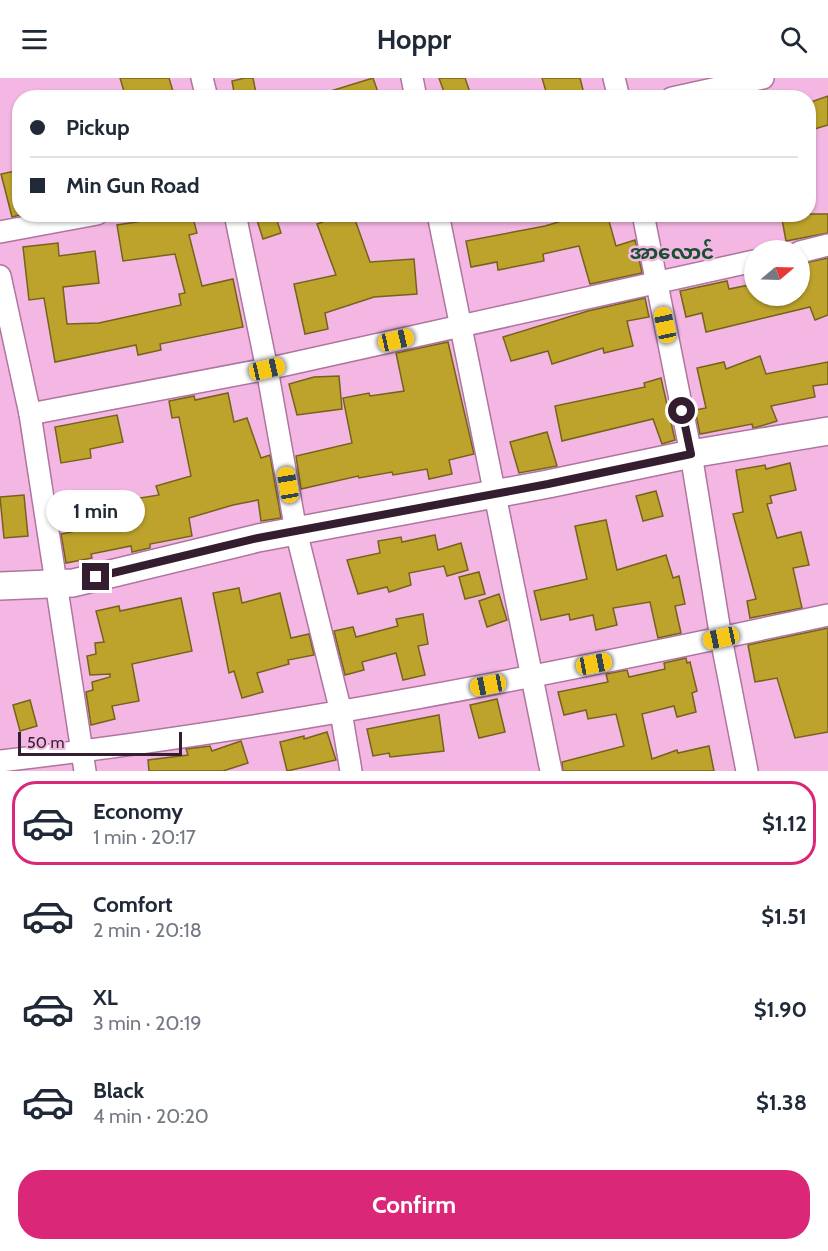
<!DOCTYPE html>
<html lang="en">
<head>
<meta charset="utf-8">
<style>
  body { margin:0; font-family:Cabin,"Noto Sans Myanmar",sans-serif; background:#f2f2f3; color:#1f2937; height:100vh; display:flex; flex-direction:column; font-size:22px; white-space:nowrap }
  * { box-sizing:border-box; margin:0 }
  p { font-size:20px; color:#747a83 }
  .icon { flex:none; width:33px; height:33px; fill:none; stroke:currentColor; stroke-width:2; stroke-linecap:round; stroke-linejoin:round }
  .map { position:relative; height:693px; overflow:hidden }
  .sheet { display:flex; flex-direction:column; background:#fff; flex:1 }
  .sheet>* { flex:none }
  .guide { position:absolute; left:12px; top:12px; width:804px; height:132px; border-radius:24px; box-shadow:0 2px 4px #0004; display:grid; align-content:center; height:132px; padding:0 18px; background:#fff }
  .needle { width:39px; rotate:71deg }
  .tools { position:absolute; left:744px; top:162px; display:grid; gap:12px }
  .tools a { display:grid; place-items:center; width:66px; height:66px; border-radius:50%; background:#fff; box-shadow:0 2px 4px #0004; font-size:30px }
  .scale { position:absolute; left:18px; bottom:15px; width:164px; box-sizing:border-box; padding-left:6px; border:3px solid #341d2e; border-top:0; font-size:16px; line-height:21px; white-space:nowrap; color:#341d2e; -webkit-text-stroke:4px #f4b7e4; paint-order:stroke }
  .end { position:absolute; width:27px; height:27px; margin:-14px; border:8px solid #341d2e; background:#fff; box-shadow:0 0 0 3px #fff }
  .from { border-radius:50% }
  .bubble { position:absolute; height:42px; border-radius:21px; background:#fff; box-shadow:0 2px 4px #0004; font-size:20px; font-weight:800; line-height:42px; text-align:center }
  .car { position:absolute; width:18px; height:36px; margin:-18px -9px; border-radius:8px; box-shadow:0 0 4px 2px #0007; background:linear-gradient(#f5c518 24%,#345 0 40%,#f5c518 0 76%,#345 0 86%,#f5c518 0) }
  .guide b { display:flex; align-items:center; gap:21px; height:57px; font-size:22px }
  .guide b+b { border-top:2px solid #e0e1e3 }
  .guide i { width:15px; height:15px; background:#1f2937 }
  ul { padding:10px 0 0; list-style:none }
  li { display:flex; align-items:center; gap:18px; height:84px; margin:0 12px 9px; padding:0 6px; border:3px solid transparent; border-radius:24px }
  li div { flex:1 }
  li b { display:block; font-size:22px }
  li em { font-style:normal; font-weight:800 }
  li.on { border-color:#db2777 }
  li>.icon { width:54px; height:54px; stroke-width:1.5 }
  .action { display:flex; gap:12px; margin-top:auto; padding:12px 18px }
  .action a { flex:1; height:69px; border-radius:24px; background:#db2777; color:#fff; font-size:24px; font-weight:800; line-height:69px; text-align:center }
  header { display:flex; justify-content:space-between; align-items:center; height:78px; padding:0 18px; background:#fff; font-size:27px; font-weight:800 }
  .map>svg:first-child { display:block }
  .building { fill:#bda32c; stroke:#74631b; stroke-width:1.5 }
  .lines { fill:none; stroke-linecap:round; stroke-linejoin:round }
  .minor-casing { stroke:#ae75a0; stroke-width:24 }
  .tertiary-casing { stroke:#ae75a0; stroke-width:30 }
  .minor { stroke:#fff; stroke-width:21 }
  .tertiary { stroke:#fff; stroke-width:27 }
  .route { stroke:#341d2e; stroke-width:8 }
  .labels { text-anchor:middle; dominant-baseline:central; stroke-width:5; stroke-linejoin:round; paint-order:stroke }
  .quarter-label { font-size:20px; font-weight:bold; fill:#175132; stroke:#f4b7e4 }
</style>
</head>
<body>
<header><svg class="icon" aria-label="menu" viewBox="0 0 24 24"><path d="M4 6h16M4 12h16M4 18h16"/></svg>Hoppr<svg class="icon" aria-label="search" viewBox="0 0 24 24"><circle cx="10" cy="10" r="6"/><path d="M15 15l6 6"/></svg></header>
<div class="map">
<svg width="828" height="693" viewBox="0 0 828 693">
  <rect width="100%" height="100%" fill="#f4b7e4"/>
  <g class="building">
    <polygon points="120,0 169,0 175,20 126,20"/>
    <polygon points="245,0 253,0 257,20 235,20 232,3"/>
    <polygon points="373,0 380,20 322,20 321,16"/>
    <polygon points="439,0 465,0 472,20 446,20"/>
    <polygon points="542,0 580,0 585,20 548,20"/>
    <polygon points="828,18 828,47 808,53 808,25"/>
    <polygon points="20,92 20,137 12,139 1,96"/>
    <polygon points="168,136 192,136 197,155 189,157 202,208 233,201 243,249 160,266 161,272 138,277 136,267 55,284 44,220 29,222 23,169 58,165 59,178 95,173 99,205 63,209 67,246 99,245 181,227 179,216 185,215 175,176 123,183 117,147 169,139"/>
    <polygon points="255,136 275,136 281,155 263,161"/>
    <polygon points="344,136 353,136 370,184 414,181 417,216 374,219 325,235 328,251 305,256 294,206 336,197 317,146"/>
    <polygon points="574,136 607,136 616,168 635,162 642,195 590,206 579,168 543,176 544,183 498,192 497,184 471,189 466,163 545,148 575,139"/>
    <polygon points="781,136 828,136 828,155 786,163"/>
    <polygon points="828,180 828,237 815,242 810,229 706,254 702,235 686,239 680,213 727,203 729,211 754,206 754,218 800,218 800,186"/>
    <polygon points="645,220 649,239 627,243 633,268 604,275 603,270 552,286 548,273 511,283 503,259 588,233"/>
    <polygon points="448,264 474,376 449,382 452,396 429,401 427,391 393,397 392,394 359,400 358,398 301,411 296,378 352,365 343,320 369,315 370,318 404,313 396,275"/>
    <polygon points="760,278 766,296 828,284 828,306 813,308 815,319 771,328 777,343 761,348 753,350 752,346 700,356 695,332 706,330 697,290 724,284 726,291"/>
    <polygon points="339,298 342,331 297,337 289,306 314,299"/>
    <polygon points="661,300 675,362 662,366 653,341 562,363 555,328 645,309 644,305"/>
    <polygon points="228,315 234,344 247,340 261,380 270,377 281,440 261,443 258,422 233,427 189,440 192,458 150,466 150,470 132,474 131,468 91,476 92,480 66,485 61,456 91,450 86,421 108,417 116,424 159,417 156,408 191,398 179,339 172,340 169,323 194,318 195,322"/>
    <polygon points="117,337 123,364 90,371 91,380 61,385 55,349"/>
    <polygon points="547,354 557,388 519,395 510,364"/>
    <polygon points="790,385 796,412 770,418 772,425 767,426 777,460 801,454 809,487 793,490 802,530 750,540 747,523 756,521 733,436 743,434 736,392 765,387 766,391"/>
    <polygon points="656,413 663,438 643,443 636,418"/>
    <polygon points="24,417 28,458 4,460 0,419"/>
    <polygon points="606,442 617,492 666,477 673,500 679,498 685,526 675,528 681,555 658,560 650,524 613,530 617,547 596,552 593,537 570,542 569,536 541,542 534,513 587,501 575,448"/>
    <polygon points="435,457 438,472 461,465 468,492 447,498 444,488 409,495 411,507 389,514 387,509 358,516 347,482 380,475 378,463 401,459 402,464"/>
    <polygon points="479,494 485,516 465,521 459,499"/>
    <polygon points="239,510 242,525 280,515 291,560 309,556 314,577 288,582 289,586 257,595 263,614 242,620 234,593 229,595 213,515"/>
    <polygon points="499,516 507,542 487,549 479,523"/>
    <polygon points="181,520 192,573 132,586 139,623 112,628 115,641 91,647 86,614 93,612 92,604 110,599 110,596 90,597 87,578 96,576 95,565 104,564 96,533 119,528 120,533"/>
    <polygon points="423,536 428,566 418,568 425,597 403,602 396,575 362,584 364,592 345,597 334,553 353,549 356,559 398,548 396,541"/>
    <polygon points="828,550 828,654 795,660 777,600 755,604 748,567"/>
    <polygon points="686,580 687,585 690,584 697,613 692,615 696,634 677,639 674,628 642,636 652,681 677,672 678,675 709,668 714,693 563,693 562,684 624,668 616,636 588,641 586,632 564,637 558,614 608,604 606,596 627,592 629,599 665,591 664,585"/>
    <polygon points="497,621 505,654 479,660 470,627"/>
    <polygon points="30,622 37,648 20,653 13,627"/>
    <polygon points="439,637 444,673 390,679 389,675 373,678 367,651"/>
    <polygon points="327,654 336,682 287,693 280,664 304,658 304,661"/>
    <polygon points="241,663 248,685 223,693 149,693 148,682 188,677 186,671 210,668 212,673"/>
  </g>
  <g class="lines">
    <defs>
      <g id="minor">
        <polyline points="202,0 207,20"/>
        <polyline points="412,0 416,20"/>
        <polyline points="614,0 619,20"/>
        <polyline points="672,20 763,0"/>
        <polyline points="235,136 267,291 296,453 341,634 351,693"/>
        <polyline points="438,136 551,693"/>
        <polyline points="643,136 691,376 721,560 747,693"/>
        <polyline points="0,154 97,136"/>
        <polyline points="800,174 828,167"/>
        <polyline points="0,198 30,336 85,693"/>
        <polyline points="30,336 267,291 754,183"/>
        <path d="M 0,683 C 279,651 554,596 828,537"/>
      </g>
      <polyline id="tertiary" points="0,508 73,505 258,460 548,406 691,376 828,353"/>
    </defs>
    <use href="#minor" class="minor-casing"/>
    <use href="#tertiary" class="tertiary-casing"/>
    <use href="#minor" class="minor"/>
    <use href="#tertiary" class="tertiary"/>
  </g>
  <g class="lines">
    <polyline class="route" points="96,499 258,460 548,406 691,376 682,333"/>
  </g>
  <g class="labels">
    <g class="quarter-label">
      <text x="672" y="174">အာလောင်</text>
    </g>
  </g>
</svg>
<div class="tools">
<a><svg class="needle" viewBox="-14 -14 28 28"><path d="M0-13l5 13h-10z" fill="#e53935"/><path d="M0 13l5-13h-10z" fill="#747a83"/></svg></a>
</div>
<div class="scale">50 m</div>
<i class="end from" style="left:682px;top:333px"></i>
<i class="end" style="left:96px;top:499px"></i>
<div class="bubble" style="left:46px;top:412px;width:99px">1 min</div>
<i class="car" style="left:665px;top:247px;rotate:348deg"></i>
<i class="car" style="left:396px;top:262px;rotate:77deg"></i>
<i class="car" style="left:267px;top:291px;rotate:77deg"></i>
<i class="car" style="left:288px;top:407px;rotate:350deg"></i>
<i class="car" style="left:721px;top:560px;rotate:258deg"></i>
<i class="car" style="left:594px;top:586px;rotate:79deg"></i>
<i class="car" style="left:488px;top:607px;rotate:259deg"></i>
<div class="guide">
<b><i class="from"></i>Pickup</b>
<b><i></i>Min Gun Road</b>
</div>
</div>
<section class="sheet">
<ul>
<li class="on"><svg class="icon" aria-label="car" viewBox="0 0 24 24"><path d="M5 17H2v-5l4-1 3-4h7l3 4 3 1v5h-3M9 17h6M6 11h13"/><circle cx="7" cy="17" r="2"/><circle cx="17" cy="17" r="2"/></svg><div><b>Economy</b><p>1 min · 20:17</p></div><em>$1.12</em></li>
<li><svg class="icon" aria-label="car" viewBox="0 0 24 24"><path d="M5 17H2v-5l4-1 3-4h7l3 4 3 1v5h-3M9 17h6M6 11h13"/><circle cx="7" cy="17" r="2"/><circle cx="17" cy="17" r="2"/></svg><div><b>Comfort</b><p>2 min · 20:18</p></div><em>$1.51</em></li>
<li><svg class="icon" aria-label="car" viewBox="0 0 24 24"><path d="M5 17H2v-5l4-1 3-4h7l3 4 3 1v5h-3M9 17h6M6 11h13"/><circle cx="7" cy="17" r="2"/><circle cx="17" cy="17" r="2"/></svg><div><b>XL</b><p>3 min · 20:19</p></div><em>$1.90</em></li>
<li><svg class="icon" aria-label="car" viewBox="0 0 24 24"><path d="M5 17H2v-5l4-1 3-4h7l3 4 3 1v5h-3M9 17h6M6 11h13"/><circle cx="7" cy="17" r="2"/><circle cx="17" cy="17" r="2"/></svg><div><b>Black</b><p>4 min · 20:20</p></div><em>$1.38</em></li>
</ul>
<div class="action"><a>Confirm</a></div>
</section>
</body>
</html>
